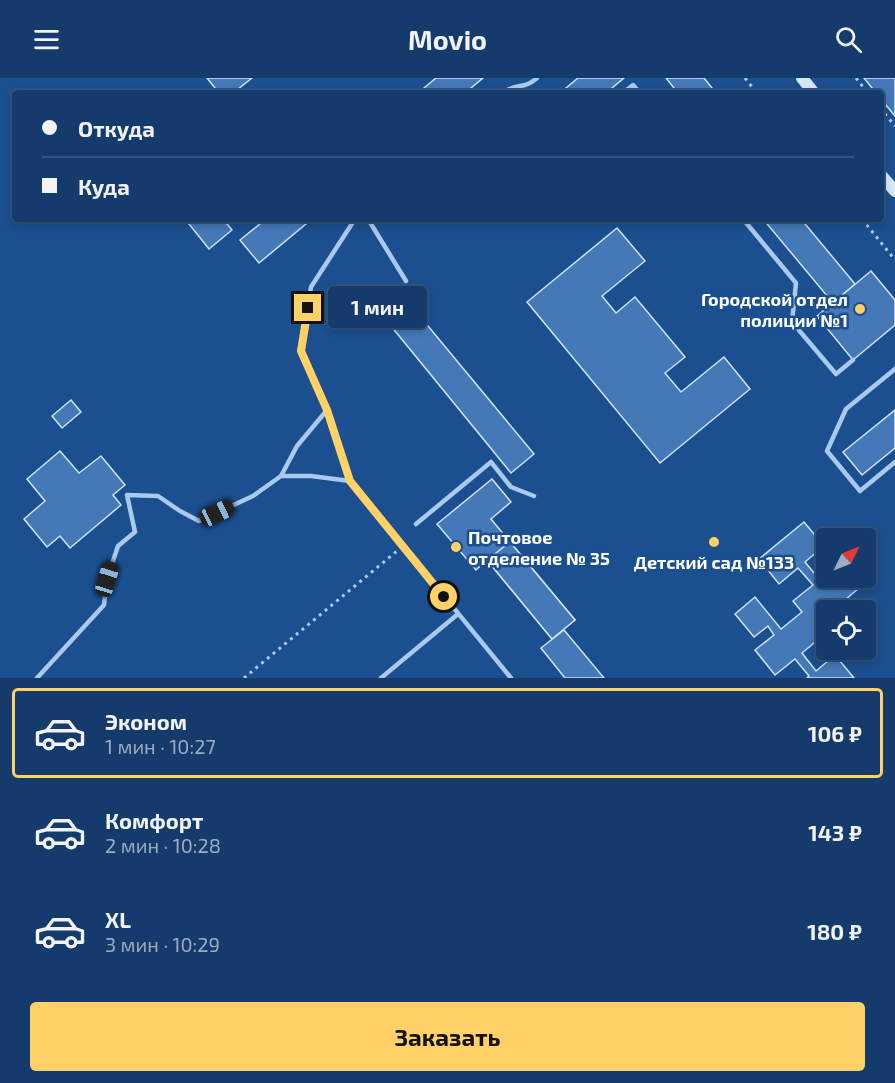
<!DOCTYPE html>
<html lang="ru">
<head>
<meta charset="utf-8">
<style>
  body { margin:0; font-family:"Exo 2",sans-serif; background:#1d4271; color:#f1f3f6; height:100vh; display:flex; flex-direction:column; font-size:22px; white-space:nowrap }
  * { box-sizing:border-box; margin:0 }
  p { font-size:20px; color:#9dadc1 }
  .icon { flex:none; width:33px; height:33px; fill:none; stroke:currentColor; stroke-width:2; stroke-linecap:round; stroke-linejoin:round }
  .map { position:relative; height:600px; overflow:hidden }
  .drawer { display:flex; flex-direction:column; background:#143b6b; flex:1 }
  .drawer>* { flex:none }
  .banner { position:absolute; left:12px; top:12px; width:872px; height:132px; border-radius:6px; box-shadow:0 3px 9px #0003,0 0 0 2px #33557e; display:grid; align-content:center; height:132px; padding:0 30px; background:#143b6b }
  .needle { width:39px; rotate:47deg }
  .controls { position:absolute; left:816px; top:450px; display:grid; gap:12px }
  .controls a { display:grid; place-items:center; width:60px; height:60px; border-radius:6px; background:#143b6b; box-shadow:0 3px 9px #0003,0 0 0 2px #33557e; font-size:30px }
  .end { position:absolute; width:27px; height:27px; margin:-14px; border:8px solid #ffd166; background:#111; box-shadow:0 0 0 3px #111 }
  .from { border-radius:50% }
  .bubble { position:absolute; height:42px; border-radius:6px; background:#143b6b; box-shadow:0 3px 9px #0003,0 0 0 2px #33557e; font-size:20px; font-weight:700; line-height:42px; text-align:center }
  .car { position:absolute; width:18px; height:36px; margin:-18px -9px; border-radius:8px; box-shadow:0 0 4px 2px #0007; background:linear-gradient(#222 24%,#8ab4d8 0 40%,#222 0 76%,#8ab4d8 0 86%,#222 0) }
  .banner b { display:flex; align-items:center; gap:21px; height:57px; font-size:22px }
  .banner b+b { border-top:2px solid #33557e }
  .banner i { width:15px; height:15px; background:#f1f3f6 }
  ul { padding:10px 0 0; list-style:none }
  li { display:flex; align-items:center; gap:18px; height:90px; margin:0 12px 9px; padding:0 18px; border:3px solid transparent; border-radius:6px }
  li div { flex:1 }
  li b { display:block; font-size:22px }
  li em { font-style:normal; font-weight:700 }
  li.on { border-color:#ffd166 }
  li>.icon { width:54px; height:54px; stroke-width:1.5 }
  .cta { display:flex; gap:12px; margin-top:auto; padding:12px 30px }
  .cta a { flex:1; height:69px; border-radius:6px; background:#ffd166; color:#111; font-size:24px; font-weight:700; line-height:69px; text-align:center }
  header { display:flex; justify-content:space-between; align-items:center; height:78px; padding:0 30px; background:#143b6b; font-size:27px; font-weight:700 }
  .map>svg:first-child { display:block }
  .building { fill:#4478b7; stroke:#cfe3fa; stroke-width:1.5 }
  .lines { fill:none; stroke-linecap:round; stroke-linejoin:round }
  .path { stroke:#a9c9ee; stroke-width:3; stroke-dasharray:3 4.5; stroke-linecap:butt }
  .lane { stroke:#a9c9ee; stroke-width:4.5 }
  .secondary { stroke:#d6e6fa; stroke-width:12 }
  .route { stroke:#ffd166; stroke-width:8 }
  .poi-dot { fill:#ffd166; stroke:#1b4f8f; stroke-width:2 }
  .labels { text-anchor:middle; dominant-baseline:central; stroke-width:5; stroke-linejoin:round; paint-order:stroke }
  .poi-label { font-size:18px; font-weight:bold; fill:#fff; stroke:#1b4f8f; text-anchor:end }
</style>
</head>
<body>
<header><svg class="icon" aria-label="menu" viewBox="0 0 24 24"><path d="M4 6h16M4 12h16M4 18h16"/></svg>Movio<svg class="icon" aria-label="search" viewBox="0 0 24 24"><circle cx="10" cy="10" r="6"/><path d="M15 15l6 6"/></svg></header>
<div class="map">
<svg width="895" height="600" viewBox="0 0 895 600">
  <rect width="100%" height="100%" fill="#1b4f8f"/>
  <g class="building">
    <polygon points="207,0 252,0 233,15 219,15"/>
    <polygon points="436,0 483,0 465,15 418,15"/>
    <polygon points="578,0 624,0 606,15 560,15"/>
    <polygon points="666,0 704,0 716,15 678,15"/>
    <polygon points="864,0 895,0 895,38 880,20 880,15 876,15"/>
    <polygon points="185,141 223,141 232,152 209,171"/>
    <polygon points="266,141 312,141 259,185 240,162"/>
    <polygon points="763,141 801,141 855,206 833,225"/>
    <polygon points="617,150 645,183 602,218 616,235 635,219 685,279 665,295 681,314 724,279 750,311 660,385 527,224"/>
    <polygon points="871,193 895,222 895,247 853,282 817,238"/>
    <polygon points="404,219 534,376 511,395 382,237"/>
    <polygon points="71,322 81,334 62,350 52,338"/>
    <polygon points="895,332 895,370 862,397 843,374"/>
    <polygon points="60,373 79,395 101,378 125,407 113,417 121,427 70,470 60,458 47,469 24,441 45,423 27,401"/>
    <polygon points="492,401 511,424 491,441 575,542 552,561 487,482 476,492 437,446"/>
    <polygon points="804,444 824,468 805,484 819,501 826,496 826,500 850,500 859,510 838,528 841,532 826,532 826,555 802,575 816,593 835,577 854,600 807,600 809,598 795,581 775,597 755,572 774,557 768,548 754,559 735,536 755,519 781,551 802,534 793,523 813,507 798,490 779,506 759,481"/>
    <polygon points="510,464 575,542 552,561 487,482"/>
    <polygon points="564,552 604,600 565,600 541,570"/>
  </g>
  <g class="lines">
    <g class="path">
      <polyline points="745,0 757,15"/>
      <polyline points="856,0 868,15"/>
      <polyline points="880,30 895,48"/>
      <polyline points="862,141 895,182"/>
      <polyline points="244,600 397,473"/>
    </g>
    <g class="lane">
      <path d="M 503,15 C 516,4 522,13 537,0"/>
      <polyline points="623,15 633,7 640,15"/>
      <polyline points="355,141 311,209 301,273 327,332 350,403 511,600"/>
      <polyline points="368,141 406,203"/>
      <polyline points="743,141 796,205 792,244 836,296 853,282"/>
      <polyline points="895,291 846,331 827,373 860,413 895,384"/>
      <polyline points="281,398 297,368 327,332"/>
      <polyline points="416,446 491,384 511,409 534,418"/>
      <polyline points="37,600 104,527 107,501 118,468 135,454 127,417 158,418 180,433 199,443 253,418 281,398 311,398 350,403"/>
      <polyline points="381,600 458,536"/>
    </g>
    <g class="secondary">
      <polyline points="802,0 814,15"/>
      <polyline points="880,96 895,113"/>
    </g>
  </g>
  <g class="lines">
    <polyline class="route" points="308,230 301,273 327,332 350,403 444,519"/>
  </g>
  <g class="poi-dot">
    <circle cx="860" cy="231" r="6"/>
    <circle cx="714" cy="464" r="6"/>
    <circle cx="456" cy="469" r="6"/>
  </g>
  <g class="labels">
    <g class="poi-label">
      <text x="848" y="221">Городской отдел<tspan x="848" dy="21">полиции №1</tspan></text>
      <text x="468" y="459" text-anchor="start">Почтовое<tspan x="468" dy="21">отделение № 35</tspan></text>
      <text x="714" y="484" text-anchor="middle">Детский сад №133</text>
    </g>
  </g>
</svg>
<div class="controls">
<a><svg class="needle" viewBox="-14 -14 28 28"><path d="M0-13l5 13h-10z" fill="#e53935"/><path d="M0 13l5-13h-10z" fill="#9dadc1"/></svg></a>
<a><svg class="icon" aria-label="locate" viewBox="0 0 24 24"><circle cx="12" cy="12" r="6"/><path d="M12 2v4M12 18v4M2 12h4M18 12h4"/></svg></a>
</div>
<i class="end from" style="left:444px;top:519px"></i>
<i class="end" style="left:308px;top:230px"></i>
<div class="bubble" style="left:328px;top:208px;width:99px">1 мин</div>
<i class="car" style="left:217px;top:435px;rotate:65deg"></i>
<i class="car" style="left:107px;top:501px;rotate:17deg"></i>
<div class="banner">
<b><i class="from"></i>Откуда</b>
<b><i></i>Куда</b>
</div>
</div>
<section class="drawer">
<ul>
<li class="on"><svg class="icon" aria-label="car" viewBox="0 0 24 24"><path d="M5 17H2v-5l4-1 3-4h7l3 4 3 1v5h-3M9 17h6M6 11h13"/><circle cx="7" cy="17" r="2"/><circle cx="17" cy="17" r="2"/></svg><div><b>Эконом</b><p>1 мин · 10:27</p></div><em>106 ₽</em></li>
<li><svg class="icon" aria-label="car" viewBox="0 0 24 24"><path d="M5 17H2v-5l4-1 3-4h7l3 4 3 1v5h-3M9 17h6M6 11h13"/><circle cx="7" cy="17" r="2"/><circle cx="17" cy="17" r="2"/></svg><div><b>Комфорт</b><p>2 мин · 10:28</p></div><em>143 ₽</em></li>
<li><svg class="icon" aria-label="car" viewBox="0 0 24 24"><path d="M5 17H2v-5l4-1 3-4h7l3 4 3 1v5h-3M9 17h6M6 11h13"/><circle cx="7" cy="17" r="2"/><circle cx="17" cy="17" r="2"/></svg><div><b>XL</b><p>3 мин · 10:29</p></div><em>180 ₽</em></li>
</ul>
<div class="cta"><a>Заказать</a></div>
</section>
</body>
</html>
